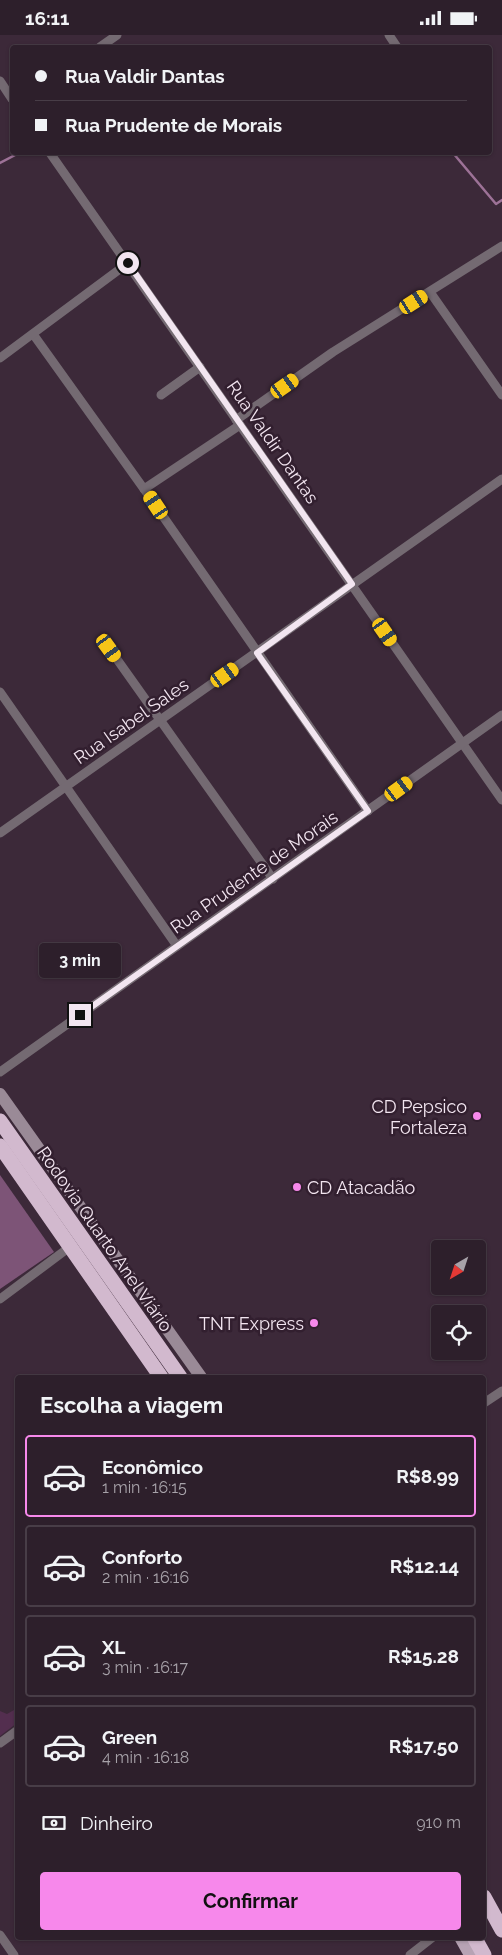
<!DOCTYPE html>
<html lang="pt">
<head>
<meta charset="utf-8">
<style>
  body { margin:0; font-family:Raleway,sans-serif; background:#392c37; color:#f1f3f6; height:100vh; display:flex; flex-direction:column; font-size:19px; white-space:nowrap }
  * { box-sizing:border-box; margin:0 }
  p { font-size:16px; color:#a7a2a9 }
  .icon { flex:none; width:28px; height:28px; fill:none; stroke:currentColor; stroke-width:2; stroke-linecap:round; stroke-linejoin:round }
  .map { position:relative; flex:1; overflow:hidden }
  .drawer { position:absolute; left:15px; top:1340px; width:471px; height:565px; display:flex; flex-direction:column; background:#2d1f2b; border-radius:5px; box-shadow:0 1px 4px #0004,0 0 0 1px #483d47 }
  .drawer>* { flex:none }
  .hud { position:absolute; left:10px; top:10px; width:482px; height:110px; border-radius:5px; box-shadow:0 1px 4px #0004,0 0 0 1px #483d47; display:grid; align-content:center; height:110px; padding:0 25px; background:#2d1f2b }
  .needle { width:32px; rotate:219deg }
  .tools { position:absolute; left:431px; top:1205px; display:grid; gap:10px }
  .tools a { display:grid; place-items:center; width:55px; height:55px; border-radius:5px; background:#2d1f2b; box-shadow:0 1px 4px #0004,0 0 0 1px #483d47; font-size:25px }
  .end { position:absolute; width:22px; height:22px; margin:-11px; border:6px solid #f2e5f0; background:#111; box-shadow:0 0 0 2px #111 }
  .from { border-radius:50% }
  .bubble { position:absolute; height:35px; border-radius:5px; background:#2d1f2b; box-shadow:0 1px 4px #0004,0 0 0 1px #483d47; font-size:16px; font-weight:700; line-height:35px; text-align:center }
  .car { position:absolute; width:15px; height:30px; margin:-15px -8px; border-radius:6px; box-shadow:0 0 4px 1px #0007; background:linear-gradient(#f5c518 24%,#345 0 40%,#f5c518 0 76%,#345 0 86%,#f5c518 0) }
  .hud b { display:flex; align-items:center; gap:18px; height:48px; font-size:19px }
  .hud b+b { border-top:1px solid #483d47 }
  .hud i { width:12px; height:12px; background:#f1f3f6 }
  ul { padding:0; list-style:none }
  li { display:flex; align-items:center; gap:15px; height:82px; margin:0 10px 8px; padding:0 15px; border:2px solid #483d47; border-radius:5px }
  li div { flex:1 }
  li b { display:block; font-size:19px }
  li em { font-style:normal; font-weight:700 }
  li.selected { border-color:#f788eb }
  li>.icon { width:45px; height:45px; stroke-width:1.5 }
  h2 { padding:0 25px; font-size:22px; line-height:60px }
  .pay { display:flex; align-items:center; gap:12px; height:55px; padding:0 25px; font-size:19px }
  .pay p { margin-inline-start:auto }
  .cta { display:flex; gap:10px; margin-top:auto; padding:10px 25px }
  .cta a { flex:1; height:58px; border-radius:5px; background:#f788eb; color:#111; font-size:20px; font-weight:700; line-height:58px; text-align:center }
  .status { display:flex; justify-content:space-between; align-items:center; height:35px; padding:0 25px; background:#2d1f2b; direction:ltr }
  .status svg { height:14px; fill:currentColor }
  .map>svg:first-child { display:block }
  .green { fill:#532e4f }
  .forest { fill:#7d5477 }
  .lines { fill:none; stroke-linecap:round; stroke-linejoin:round }
  .stream { stroke:#9d7297; stroke-width:2.5 }
  .street { stroke:#746a72; stroke-width:9 }
  .secondary { stroke:#9a8a97; stroke-width:12 }
  .primary { stroke:#b7a3b4; stroke-width:12 }
  .highway { stroke:#d2b9ce; stroke-width:15 }
  .route { stroke:#f2e5f0; stroke-width:6 }
  .poi-dot { fill:#f788eb; stroke:#321f2f; stroke-width:2 }
  .labels { text-anchor:middle; dominant-baseline:central; stroke-width:5; stroke-linejoin:round; paint-order:stroke }
  .street-label { font-size:18px; fill:#f2e5f0; stroke:#321f2f }
  .poi-label { font-size:18px; fill:#f2e5f0; stroke:#321f2f; text-anchor:end }
</style>
</head>
<body>
<div class="status"><b>16:11</b><svg viewBox="0 0 49 12"><path d="M0 12V9h3v3zM5 12V6h3v6zM10 12V3h3v9zM15 12V0h3v12zM26 1h20v11H26zM47 4h2v5h-2z"/></svg></div>
<div class="map">
<svg width="502" height="1920" viewBox="0 0 502 1920">
  <rect width="100%" height="100%" fill="#3c2939"/>
  <polygon class="green" points="14,1675 17,1681 17,1688 0,1701 0,1676 7,1679"/>
  <polygon class="forest" points="0,1140 54,1217 0,1254"/>
  <g class="lines">
    <g class="stream">
      <polyline points="453,118 496,169 502,165"/>
      <polyline points="0,128 19,118"/>
    </g>
    <g class="street">
      <polyline points="389,0 397,12"/>
      <polyline points="100,12 117,0"/>
      <polyline points="0,46 12,64"/>
      <polyline points="50,118 502,765"/>
      <polyline points="430,257 502,360"/>
      <polyline points="33,299 144,454 368,776"/>
      <polyline points="0,323 128,228"/>
      <polyline points="161,360 200,332"/>
      <polyline points="236,385 333,317 502,211"/>
      <polyline points="144,454 240,390"/>
      <polyline points="109,613 273,844"/>
      <polyline points="0,657 177,911"/>
      <polyline points="0,798 502,444"/>
      <polyline points="0,1037 502,680"/>
      <polyline points="0,1264 71,1211"/>
      <polyline points="484,1368 502,1356"/>
      <polyline points="0,1708 18,1695"/>
      <polyline points="0,1900 14,1920"/>
      <polyline points="410,1920 433,1902"/>
    </g>
    <polyline class="secondary" points="0,1059 201,1342"/>
    <polyline class="primary" points="460,1902 470,1920"/>
    <g class="highway">
      <polyline points="0,1086 180,1342"/>
      <polyline points="0,1111 161,1342"/>
      <polyline points="484,1862 502,1895"/>
      <polyline points="474,1902 484,1920"/>
    </g>
  </g>
  <g class="lines">
    <polyline class="route" points="80,980 368,776 257,618 352,549 128,228"/>
  </g>
  <g class="poi-dot">
    <circle cx="477" cy="1081" r="5"/>
    <circle cx="297" cy="1152" r="5"/>
    <circle cx="314" cy="1288" r="5"/>
  </g>
  <g class="labels">
    <g class="street-label">
      <text transform="translate(273 407) rotate(55)">Rua Valdir Dantas</text>
      <text transform="translate(131 686) rotate(-35)">Rua Isabel Sales</text>
      <text transform="translate(254 837) rotate(-35)">Rua Prudente de Morais</text>
      <text transform="translate(105 1204) rotate(55)">Rodovia Quarto Anel Viário</text>
    </g>
    <g class="poi-label">
      <text x="467" y="1071">CD Pepsico<tspan x="467" dy="21">Fortaleza</tspan></text>
      <text x="307" y="1152" text-anchor="start">CD Atacadão</text>
      <text x="304" y="1288">TNT Express</text>
    </g>
  </g>
</svg>
<div class="tools">
<a><svg class="needle" viewBox="-14 -14 28 28"><path d="M0-13l5 13h-10z" fill="#e53935"/><path d="M0 13l5-13h-10z" fill="#a7a2a9"/></svg></a>
<a><svg class="icon" aria-label="locate" viewBox="0 0 24 24"><circle cx="12" cy="12" r="6"/><path d="M12 2v4M12 18v4M2 12h4M18 12h4"/></svg></a>
</div>
<i class="end from" style="left:128px;top:228px"></i>
<i class="end" style="left:80px;top:980px"></i>
<div class="bubble" style="left:39px;top:908px;width:82px">3 min</div>
<i class="car" style="left:414px;top:267px;rotate:58deg"></i>
<i class="car" style="left:285px;top:351px;rotate:55deg"></i>
<i class="car" style="left:156px;top:470px;rotate:326deg"></i>
<i class="car" style="left:385px;top:597px;rotate:145deg"></i>
<i class="car" style="left:109px;top:613px;rotate:144deg"></i>
<i class="car" style="left:225px;top:640px;rotate:55deg"></i>
<i class="car" style="left:399px;top:754px;rotate:54deg"></i>
<div class="hud">
<b><i class="from"></i>Rua Valdir Dantas</b>
<b><i></i>Rua Prudente de Morais</b>
</div>
<section class="drawer">
<h2>Escolha a viagem</h2>
<ul>
<li class="selected"><svg class="icon" aria-label="car" viewBox="0 0 24 24"><path d="M5 17H2v-5l4-1 3-4h7l3 4 3 1v5h-3M9 17h6M6 11h13"/><circle cx="7" cy="17" r="2"/><circle cx="17" cy="17" r="2"/></svg><div><b>Econômico</b><p>1 min · 16:15</p></div><em>R$8.99</em></li>
<li><svg class="icon" aria-label="car" viewBox="0 0 24 24"><path d="M5 17H2v-5l4-1 3-4h7l3 4 3 1v5h-3M9 17h6M6 11h13"/><circle cx="7" cy="17" r="2"/><circle cx="17" cy="17" r="2"/></svg><div><b>Conforto</b><p>2 min · 16:16</p></div><em>R$12.14</em></li>
<li><svg class="icon" aria-label="car" viewBox="0 0 24 24"><path d="M5 17H2v-5l4-1 3-4h7l3 4 3 1v5h-3M9 17h6M6 11h13"/><circle cx="7" cy="17" r="2"/><circle cx="17" cy="17" r="2"/></svg><div><b>XL</b><p>3 min · 16:17</p></div><em>R$15.28</em></li>
<li><svg class="icon" aria-label="car" viewBox="0 0 24 24"><path d="M5 17H2v-5l4-1 3-4h7l3 4 3 1v5h-3M9 17h6M6 11h13"/><circle cx="7" cy="17" r="2"/><circle cx="17" cy="17" r="2"/></svg><div><b>Green</b><p>4 min · 16:18</p></div><em>R$17.50</em></li>
</ul>
<div class="pay"><svg class="icon" aria-label="cash" viewBox="0 0 24 24"><path d="M3 7h18v10H3z"/><circle cx="12" cy="12" r="2"/></svg>Dinheiro<p>910 m</p></div>
<div class="cta"><a>Confirmar</a></div>
</section>
</div>
</body>
</html>
